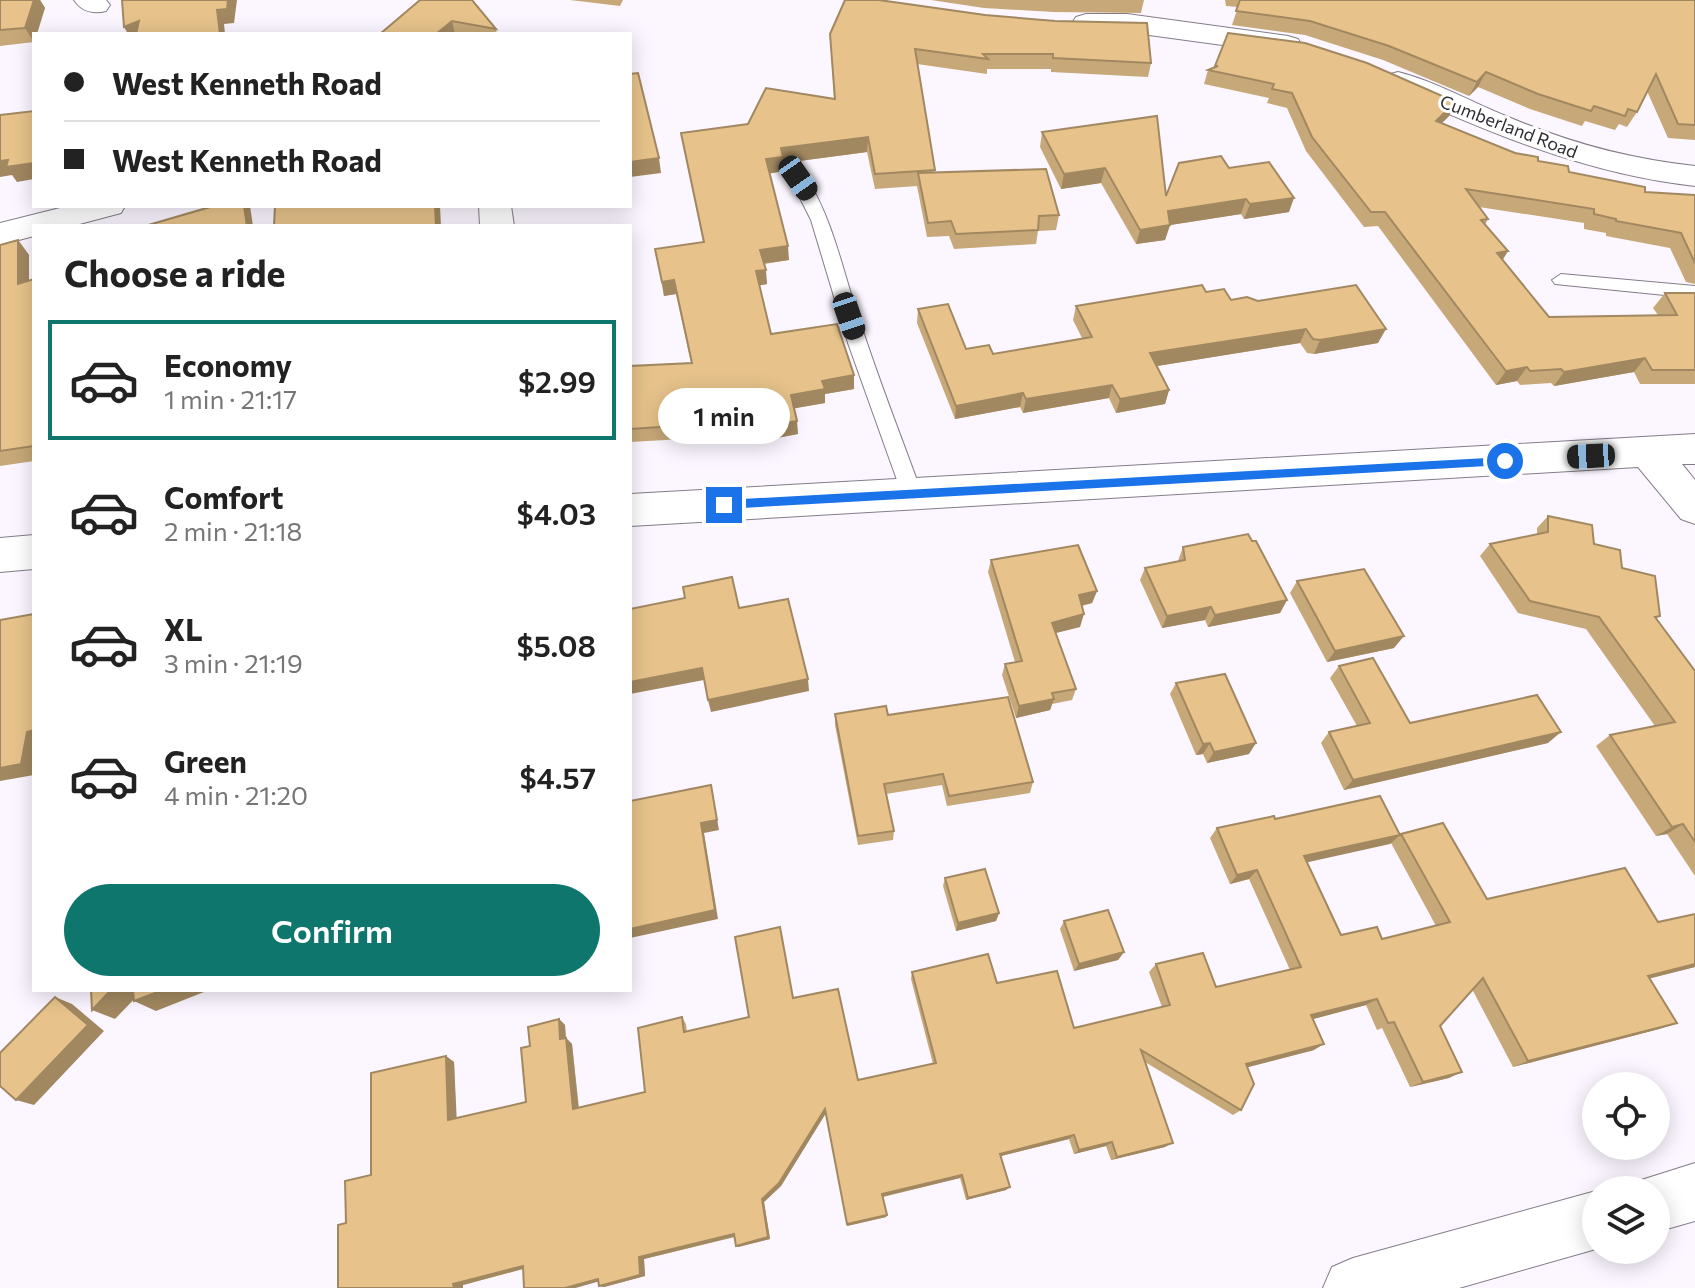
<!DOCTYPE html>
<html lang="en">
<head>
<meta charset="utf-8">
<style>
  body { margin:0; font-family:Commissioner,sans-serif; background:#f6f6f6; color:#222; height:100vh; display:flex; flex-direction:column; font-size:30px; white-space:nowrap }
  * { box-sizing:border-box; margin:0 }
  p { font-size:26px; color:#767676 }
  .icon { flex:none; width:44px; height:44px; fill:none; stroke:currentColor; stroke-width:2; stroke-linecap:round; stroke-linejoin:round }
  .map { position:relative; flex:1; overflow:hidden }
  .side { position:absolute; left:32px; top:224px; width:600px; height:768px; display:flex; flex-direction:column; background:#fff; border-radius:0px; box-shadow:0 4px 20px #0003 }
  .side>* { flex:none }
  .top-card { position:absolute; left:32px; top:32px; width:600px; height:176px; border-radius:0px; box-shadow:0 4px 20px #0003; display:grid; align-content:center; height:176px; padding:0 32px; background:#fff }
  .buttons { position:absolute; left:1582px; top:1072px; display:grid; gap:16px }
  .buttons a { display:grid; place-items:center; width:88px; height:88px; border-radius:50%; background:#fff; box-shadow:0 4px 20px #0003; font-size:40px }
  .end { position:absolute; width:36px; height:36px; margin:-18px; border:10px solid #1a73e8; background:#fff; box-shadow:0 0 0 4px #fff }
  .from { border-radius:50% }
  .bubble { position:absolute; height:56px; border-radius:28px; background:#fff; box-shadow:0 4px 20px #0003; font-size:26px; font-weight:600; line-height:56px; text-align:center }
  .car { position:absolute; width:24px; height:48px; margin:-24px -12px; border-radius:10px; box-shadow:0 0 6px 2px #0007; background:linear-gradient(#222 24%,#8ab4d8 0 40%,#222 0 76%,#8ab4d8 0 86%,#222 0) }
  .top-card b { display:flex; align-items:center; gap:28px; height:76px; font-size:30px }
  .top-card b+b { border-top:2px solid #e0e0e0 }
  .top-card i { width:20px; height:20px; background:#222 }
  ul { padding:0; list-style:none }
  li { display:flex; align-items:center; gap:24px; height:120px; margin:0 16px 12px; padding:0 16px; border:4px solid transparent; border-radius:0px }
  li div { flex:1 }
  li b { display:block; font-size:30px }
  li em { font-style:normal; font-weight:600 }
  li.active { border-color:#0f766e }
  li>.icon { width:72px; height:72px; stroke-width:1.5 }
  h2 { padding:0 32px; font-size:36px; line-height:96px }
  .primary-button { display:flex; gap:16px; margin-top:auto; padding:16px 32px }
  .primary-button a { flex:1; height:92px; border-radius:48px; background:#0f766e; color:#fff; font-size:32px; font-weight:600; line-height:92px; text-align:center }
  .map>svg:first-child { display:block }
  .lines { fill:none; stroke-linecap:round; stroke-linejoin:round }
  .lane-casing { stroke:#847d89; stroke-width:2 }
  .street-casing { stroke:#847d89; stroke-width:2 }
  .secondary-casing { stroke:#847d89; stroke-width:2 }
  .lane { fill:#fff; fill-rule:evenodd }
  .street { fill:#fff; fill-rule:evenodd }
  .secondary { fill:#fff; fill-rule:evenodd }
  .wall { fill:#c7a878; fill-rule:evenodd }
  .shaded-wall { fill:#a28861 }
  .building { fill:#e7c38b; stroke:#a28861; stroke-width:2 }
  .route { fill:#1a73e8 }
  .labels { text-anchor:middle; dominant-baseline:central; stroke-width:6; stroke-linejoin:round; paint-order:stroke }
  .far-street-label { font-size:18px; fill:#312e33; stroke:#fff }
</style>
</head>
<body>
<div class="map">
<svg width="1695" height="1288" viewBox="0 0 1695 1288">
  <rect width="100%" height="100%" fill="#fbf6ff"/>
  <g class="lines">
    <defs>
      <g id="lane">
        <path d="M 798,173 L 804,174 C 833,218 842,269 859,319 C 878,378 901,436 922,494 L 919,500 L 905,500 L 902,494 L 848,343 L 811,220 L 790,178 Z"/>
        <polygon points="1561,274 1695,286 1695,298 1555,284 1552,280"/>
      </g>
      <g id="street">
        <path d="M 74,0 L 106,0 L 110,5 L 106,11 C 93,14 82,12 74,0 Z"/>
        <polygon points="1086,14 1127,14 1288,36 1298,39 1302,45 1298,51 1288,54 1127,32 1076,29 1072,23 1076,17"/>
        <path d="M 1398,72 C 1435,81 1471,102 1506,116 C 1567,142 1629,159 1695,166 L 1695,186 C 1585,174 1488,132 1387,87 L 1383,81 L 1387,75 Z"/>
        <polygon points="68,206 125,206 121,213 72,226 34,226 34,236 0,245 0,223"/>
        <polygon points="479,206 511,206 514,226 480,226"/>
        <polygon points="1695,1163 1695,1221 1656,1232 1656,1190 1632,1190 1635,1182"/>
        <polygon points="1596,1191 1596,1249 1459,1288 1323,1288 1332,1267 1353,1258"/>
      </g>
      <g id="secondary">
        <polygon points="1695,434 1695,464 1682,464 1695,480 1695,524 1681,519 1638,467 630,526 630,494"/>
        <polygon points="34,535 34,569 0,572 0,538"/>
      </g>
    </defs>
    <use href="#lane" class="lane-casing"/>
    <use href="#street" class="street-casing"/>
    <use href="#secondary" class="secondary-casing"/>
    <use href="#lane" class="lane"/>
    <use href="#street" class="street"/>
    <use href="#secondary" class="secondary"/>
  </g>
  <g class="wall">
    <polygon points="0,0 40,0 45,8 34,34 34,42 0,46"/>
    <polygon points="420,0 496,29 497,34 380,34"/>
    <polygon points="570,0 623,0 620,6"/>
    <polygon points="931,0 1144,0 1141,13 1053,12 984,8"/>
    <polygon points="1225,0 1695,0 1695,140 1668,138 1647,91 1637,112 1627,127 1619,124 1615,130 1585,121 1582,126 1530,109 1478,87 1469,96 1383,60 1305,35 1232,25 1238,7 1226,6"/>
    <polygon points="830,34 1151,63 1148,77 1051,72 1051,69 987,69 987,74 917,64 934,173 1059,215 1056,230 1038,231 1036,244 954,249 949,236 927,237 917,186 875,189 867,152 784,163 784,171 770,173 789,260 764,264 767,284 759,285 771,334 854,389 825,394 825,403 794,408 798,434 755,442 753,435 630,442 630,366 691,363 676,294 664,296 655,249 703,242 681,133 748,124 834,99"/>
    <polygon points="1208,70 1456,102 1449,116 1441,124 1515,153 1569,172 1645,192 1695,195 1695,284 1686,282 1670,248 1606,236 1606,233 1584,229 1584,223 1479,207 1488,219 1485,225 1508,251 1502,260 1549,317 1658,315 1653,308 1665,293 1695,293 1695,384 1640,384 1634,372 1554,386 1551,383 1520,385 1517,381 1496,385 1378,226 1364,227 1306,151 1287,108 1267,103 1269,98 1204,84"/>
    <polygon points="1042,132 1166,196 1229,168 1289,212 1244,219 1241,214 1170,225 1165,240 1136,244 1101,183 1061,189 1040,147"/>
    <polygon points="18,240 29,255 29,281 34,279 34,461 0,466 0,245"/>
    <polygon points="1206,292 1378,343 1314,354 1307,353 1300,343 1156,366 1169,390 1165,404 1116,413 1109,398 1023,413 1020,407 955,419 917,323 918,309 966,349 993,354 1082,338 1073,320 1076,306"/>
    <polygon points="1548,516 1594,544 1622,568 1660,616 1656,619 1695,671 1695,876 1667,834 1656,836 1596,746 1610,735 1655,726 1586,629 1518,613 1480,556 1490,544 1537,534 1537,528"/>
    <polygon points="1183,547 1287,600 1280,613 1208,627 1205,620 1162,628 1140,580 1145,568 1178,561"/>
    <polygon points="991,560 1097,591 1092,603 1082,606 1080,627 1055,633 1076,689 1072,700 1052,704 1050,710 1016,718 1002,675 1005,664 1015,662 988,572"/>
    <polygon points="1297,581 1394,648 1327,662 1290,593"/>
    <polygon points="1339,666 1410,723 1548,743 1344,790 1321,743 1329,732 1357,726 1330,678"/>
    <polygon points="1176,683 1249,754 1207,763 1203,754 1196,755 1170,694"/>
    <polygon points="835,714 888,715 1033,782 1030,793 947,806 942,785 886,794 894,831 893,840 858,845 835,725"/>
    <path d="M 1275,819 L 1401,834 L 1487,899 L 1658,922 L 1695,967 L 1650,978 L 1677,1023 L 1659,1029 L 1513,1067 L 1472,989 L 1440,1026 L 1449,1078 L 1410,1087 L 1382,1028 L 1377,1030 L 1366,1005 L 1313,1019 L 1314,1050 L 1247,1067 L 1241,1110 L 1233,1115 L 1145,1062 L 1165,1147 L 1111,1160 L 1106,1146 L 1074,1154 L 1069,1139 L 1001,1156 L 1010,1187 L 1006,1190 L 966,1200 L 960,1178 L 883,1197 L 887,1215 L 886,1217 L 847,1226 L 826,1113 L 781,1186 L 764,1202 L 770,1239 L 738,1247 L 736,1246 L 735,1237 L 644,1259 L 645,1276 L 604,1287 L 599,1286 L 598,1281 L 575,1288 L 523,1269 L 463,1285 L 346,1223 L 371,1175 L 446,1056 L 454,1062 L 456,1118 L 526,1102 L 530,1046 L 559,1019 L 565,1025 L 566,1038 L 572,1044 L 579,1108 L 645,1092 L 682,1017 L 686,1024 L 687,1032 L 749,1017 L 793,998 L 858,1080 L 933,1064 L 911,979 L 912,972 L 997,983 L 1074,1028 L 1162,1007 L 1149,972 L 1156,964 L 1216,987 L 1290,970 L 1249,879 L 1230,884 L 1210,838 L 1217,828 ZM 1391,843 L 1436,926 L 1382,939 L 1341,935 L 1307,862 Z"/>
    <polygon points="945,878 999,913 996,921 956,931 943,886"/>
    <polygon points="1064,921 1124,952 1118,960 1074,971 1060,929"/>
  </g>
  <g class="shaded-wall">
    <polygon points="34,0 40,0 45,8 37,34 34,34 34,42 25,28"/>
    <polygon points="228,0 237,0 234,23 224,24 225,34 220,34 217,10"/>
    <polygon points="139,21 146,34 128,34 124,27"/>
    <polygon points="452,21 455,34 436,34"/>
    <polygon points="1486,72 1478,87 1469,96 1477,82"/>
    <polygon points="1456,102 1449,116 1429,136 1436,121"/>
    <polygon points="868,137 867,152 784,163 784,171 767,174 766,159 781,148"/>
    <polygon points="659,158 661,173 630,177 630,162"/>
    <polygon points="8,160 34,163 34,179 17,182 12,175 0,177 0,161"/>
    <polygon points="1105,168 1101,183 1061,189 1064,174"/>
    <polygon points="1294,198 1289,212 1244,219 1250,204"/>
    <polygon points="1246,199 1241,214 1164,226 1168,211"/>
    <polygon points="244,206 250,206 253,226 247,226"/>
    <polygon points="435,206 440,206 441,226 436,226"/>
    <polygon points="1170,225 1165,240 1136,244 1140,230"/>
    <polygon points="18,240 29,255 29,299 18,284"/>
    <polygon points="788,246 789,260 761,264 760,250"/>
    <polygon points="1508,251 1499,266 1497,253"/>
    <polygon points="766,270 767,284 757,286 756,271"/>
    <polygon points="674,280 676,294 664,296 662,282"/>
    <polygon points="1306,329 1300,343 1145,368 1150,353"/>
    <polygon points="1386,329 1378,343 1314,354 1320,340"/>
    <polygon points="1645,358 1634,372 1554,386 1564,372"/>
    <polygon points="1527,367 1517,381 1496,385 1506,371"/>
    <polygon points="854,375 854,389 825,394 825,403 791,409 791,395 822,381"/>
    <polygon points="1112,385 1109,398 1023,413 1026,399"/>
    <polygon points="1169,390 1165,404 1116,413 1120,399"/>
    <polygon points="1023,393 1020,407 955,419 956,406"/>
    <polygon points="797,421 798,434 755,442 754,428"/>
    <polygon points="1097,591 1092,603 1075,607 1079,595"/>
    <polygon points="1287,600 1280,613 1208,627 1215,615"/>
    <polygon points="1211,607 1205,620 1162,628 1167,616"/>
    <polygon points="1084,614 1080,627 1048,635 1052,623"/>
    <polygon points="1404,636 1394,648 1327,662 1335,651"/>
    <polygon points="702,668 704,680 630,694 630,682"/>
    <polygon points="808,679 809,691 711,712 708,700"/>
    <polygon points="1054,699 1050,710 1016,718 1019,706"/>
    <polygon points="34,730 34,775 0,781 0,768 27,732"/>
    <polygon points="1561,732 1548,743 1344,790 1353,780"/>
    <polygon points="1210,743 1203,754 1196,755 1203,744"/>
    <polygon points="1256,743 1249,754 1207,763 1214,752"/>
    <polygon points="711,785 719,830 704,833 718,919 630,938 630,929"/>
    <polygon points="1683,824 1667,834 1656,836 1672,827"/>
    <polygon points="1400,835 1390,844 1295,865 1304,856"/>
    <polygon points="1257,870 1249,879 1230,884 1237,875"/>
    <polygon points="999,913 996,921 956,931 958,923"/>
    <polygon points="1124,952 1118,960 1074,971 1079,964"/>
    <polygon points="1695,964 1695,967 1632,983 1648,976"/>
    <polygon points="111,990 143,990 115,1019 92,1010"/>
    <polygon points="163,990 209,990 156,1011 134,1001"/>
    <polygon points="55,997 72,1004 104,1031 34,1105 16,1100"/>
    <polygon points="1377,999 1366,1005 1302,1022 1311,1015"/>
    <polygon points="559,1019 565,1025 566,1045 560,1039"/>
    <polygon points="1677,1023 1659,1029 1513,1067 1528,1061"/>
    <polygon points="566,1038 572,1044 579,1113 573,1109"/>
    <polygon points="1324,1044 1314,1050 1237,1070 1246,1064"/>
    <polygon points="446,1056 454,1062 457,1125 448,1120"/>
    <polygon points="1462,1072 1449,1078 1410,1087 1423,1082"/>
    <polygon points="825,1109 826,1113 781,1186 764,1202 770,1239 738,1247 736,1246 762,1199"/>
    <polygon points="1074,1135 1069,1139 997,1157 1000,1154"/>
    <polygon points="1112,1142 1106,1146 1074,1154 1079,1150"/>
    <polygon points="1173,1143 1165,1147 1111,1160 1117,1157"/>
    <polygon points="962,1175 960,1178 881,1197 882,1194"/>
    <polygon points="1010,1187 1006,1190 966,1200 968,1198"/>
    <polygon points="887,1215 886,1217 847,1226 847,1224"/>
    <polygon points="734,1234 737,1236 644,1259 645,1276 604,1287 599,1286 639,1257"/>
    <polygon points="523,1266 530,1267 463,1285 463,1288 454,1288 453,1284"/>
    <polygon points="598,1279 604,1280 575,1288 565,1288"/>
  </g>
  <g class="building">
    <polygon points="0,0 34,0 25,28 0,30"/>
    <polygon points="122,0 228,0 227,9 217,10 220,34 136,34 139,21 124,27"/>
    <polygon points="420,0 472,0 496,29 452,21 436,34 380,34"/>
    <polygon points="845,0 879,0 985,15 1055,21 1147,23 1151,63 1053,58 1053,54 983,54 988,59 915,49 935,170 875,174 868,137 781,148 783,157 766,159 788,246 760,250 766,270 756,271 771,334 837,324 854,375 822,381 825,389 791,395 797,421 754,428 752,421 630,429 630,366 692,363 674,280 662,282 655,249 704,242 681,133 748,124 766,88 835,99 830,34"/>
    <polygon points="1240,0 1695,0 1695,125 1678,124 1656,74 1637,112 1628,109 1625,116 1594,106 1591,111 1538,94 1486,72 1477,82 1389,46 1310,21 1236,11"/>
    <polygon points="1228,33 1305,43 1367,63 1456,102 1436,121 1515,153 1538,157 1538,161 1568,166 1569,172 1645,187 1645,192 1695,195 1695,263 1681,233 1616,221 1616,219 1594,214 1594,209 1466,189 1488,219 1481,220 1508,251 1497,253 1549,317 1677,315 1665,293 1695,293 1695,370 1652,370 1645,358 1564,372 1561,369 1530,371 1527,367 1506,371 1385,212 1371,212 1312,137 1292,93 1272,89 1274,84 1208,70 1218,66 1215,66"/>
    <polygon points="638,73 659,158 630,162 630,74"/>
    <polygon points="34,111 34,163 6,167 8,160 0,161 0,115"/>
    <polygon points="1157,116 1166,196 1179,163 1221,156 1229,168 1269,162 1294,198 1250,204 1246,199 1168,211 1170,225 1140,230 1105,168 1064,174 1042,132"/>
    <polygon points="1046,169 1059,215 1039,216 1038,230 956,234 951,221 928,223 918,173"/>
    <polygon points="211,206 244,206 247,226 145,226 210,207"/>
    <polygon points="275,206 435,206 436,226 274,226"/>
    <polygon points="18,240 18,284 34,279 34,446 0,451 0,245"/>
    <polygon points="1202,285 1206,292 1224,289 1231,300 1247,297 1258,301 1356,285 1386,329 1320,340 1313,339 1306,329 1150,353 1169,390 1120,399 1112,385 1026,399 1023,393 956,406 918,309 948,304 966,349 989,345 993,354 1092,337 1076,306"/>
    <polygon points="1548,516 1592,525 1594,544 1620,550 1622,568 1655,576 1660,616 1655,617 1695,671 1695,842 1683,824 1672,827 1610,735 1675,722 1599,617 1530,601 1490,544 1548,532"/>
    <polygon points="1248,534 1252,541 1256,541 1287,600 1215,615 1211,607 1167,616 1145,568 1185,560 1183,547"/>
    <polygon points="1078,545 1097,591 1079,595 1084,614 1052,623 1076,689 1052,693 1054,699 1019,706 1005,664 1022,661 991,560"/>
    <polygon points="1364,569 1404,636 1335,651 1297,581"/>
    <polygon points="732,577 739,608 788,599 808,679 708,700 702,668 630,682 630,609 685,598 683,587"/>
    <polygon points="34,614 34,730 27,732 21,764 0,768 0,620"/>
    <polygon points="1373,658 1410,723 1537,695 1561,732 1353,780 1329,732 1370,723 1339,666"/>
    <polygon points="1225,674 1256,743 1214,752 1210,743 1203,744 1176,683"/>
    <polygon points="1008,697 1033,782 949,796 943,774 884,784 894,831 858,836 835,714 886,706 888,715"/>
    <polygon points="711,785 717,820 701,823 715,910 630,929 630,801"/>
    <polygon points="1380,796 1400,835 1304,856 1341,935 1377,927 1382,939 1450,922 1401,834 1443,823 1487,899 1625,868 1658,922 1695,914 1695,964 1648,976 1677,1023 1528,1061 1483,978 1440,1026 1462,1072 1423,1082 1394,1022 1388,1023 1377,999 1311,1015 1324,1044 1246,1064 1254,1084 1241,1110 1141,1050 1173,1143 1117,1157 1112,1142 1079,1150 1074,1135 1000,1154 1010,1187 968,1198 962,1175 882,1194 887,1215 847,1224 825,1109 779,1183 762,1199 768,1237 736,1246 734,1234 639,1257 640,1275 599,1286 598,1279 565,1288 524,1288 523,1266 453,1284 454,1288 338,1288 338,1225 346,1223 345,1181 371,1175 371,1073 446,1056 448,1120 526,1102 521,1048 530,1046 528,1027 559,1019 560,1039 566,1038 573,1109 645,1092 638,1028 682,1017 684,1032 749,1017 735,937 780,927 793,998 838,989 858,1080 936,1063 912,972 988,954 997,983 1057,971 1074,1028 1170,1005 1156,964 1203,953 1216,987 1301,967 1257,870 1237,875 1217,828 1274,816 1275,819"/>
    <polygon points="985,869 999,913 958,923 945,878"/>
    <polygon points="1108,910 1124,952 1079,964 1064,921"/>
    <polygon points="91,990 111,990 92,1010"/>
    <polygon points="133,990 163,990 134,1001"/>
    <polygon points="55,997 88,1025 16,1100 0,1086 0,1053"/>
  </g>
  <polygon class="route" points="1505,457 1511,461 1505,465 724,509 718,505 724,500"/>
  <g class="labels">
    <g class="far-street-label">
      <text transform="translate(1509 126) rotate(21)">Cumberland Road</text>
    </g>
  </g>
</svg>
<div class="buttons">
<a><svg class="icon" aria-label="locate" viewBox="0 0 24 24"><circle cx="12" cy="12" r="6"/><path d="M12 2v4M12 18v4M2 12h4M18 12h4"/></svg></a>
<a><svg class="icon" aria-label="layers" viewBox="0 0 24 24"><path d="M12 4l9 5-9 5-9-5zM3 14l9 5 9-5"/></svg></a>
</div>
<i class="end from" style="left:1505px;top:461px"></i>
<i class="end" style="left:724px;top:505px"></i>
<div class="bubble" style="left:658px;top:388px;width:132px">1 min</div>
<i class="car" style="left:798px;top:178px;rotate:145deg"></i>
<i class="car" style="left:849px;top:316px;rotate:161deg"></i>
<i class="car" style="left:1591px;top:456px;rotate:267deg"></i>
<div class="top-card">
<b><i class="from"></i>West Kenneth Road</b>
<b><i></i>West Kenneth Road</b>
</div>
<section class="side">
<h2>Choose a ride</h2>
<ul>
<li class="active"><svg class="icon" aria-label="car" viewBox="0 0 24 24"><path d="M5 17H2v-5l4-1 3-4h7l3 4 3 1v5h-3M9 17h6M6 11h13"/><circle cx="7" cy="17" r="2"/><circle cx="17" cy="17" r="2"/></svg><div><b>Economy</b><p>1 min · 21:17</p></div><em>$2.99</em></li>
<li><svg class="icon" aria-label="car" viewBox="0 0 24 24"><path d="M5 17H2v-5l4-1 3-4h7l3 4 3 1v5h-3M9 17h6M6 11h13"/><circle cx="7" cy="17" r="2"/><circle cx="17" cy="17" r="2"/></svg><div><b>Comfort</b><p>2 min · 21:18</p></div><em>$4.03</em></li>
<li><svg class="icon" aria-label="car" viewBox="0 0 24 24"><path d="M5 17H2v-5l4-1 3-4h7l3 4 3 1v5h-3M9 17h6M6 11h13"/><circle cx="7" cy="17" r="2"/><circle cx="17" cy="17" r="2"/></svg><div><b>XL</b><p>3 min · 21:19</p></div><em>$5.08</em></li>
<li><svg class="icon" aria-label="car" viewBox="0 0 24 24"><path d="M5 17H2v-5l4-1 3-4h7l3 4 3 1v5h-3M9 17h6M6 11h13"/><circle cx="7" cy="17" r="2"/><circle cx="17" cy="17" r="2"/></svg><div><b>Green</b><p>4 min · 21:20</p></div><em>$4.57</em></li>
</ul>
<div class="primary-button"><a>Confirm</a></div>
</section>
</div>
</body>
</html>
